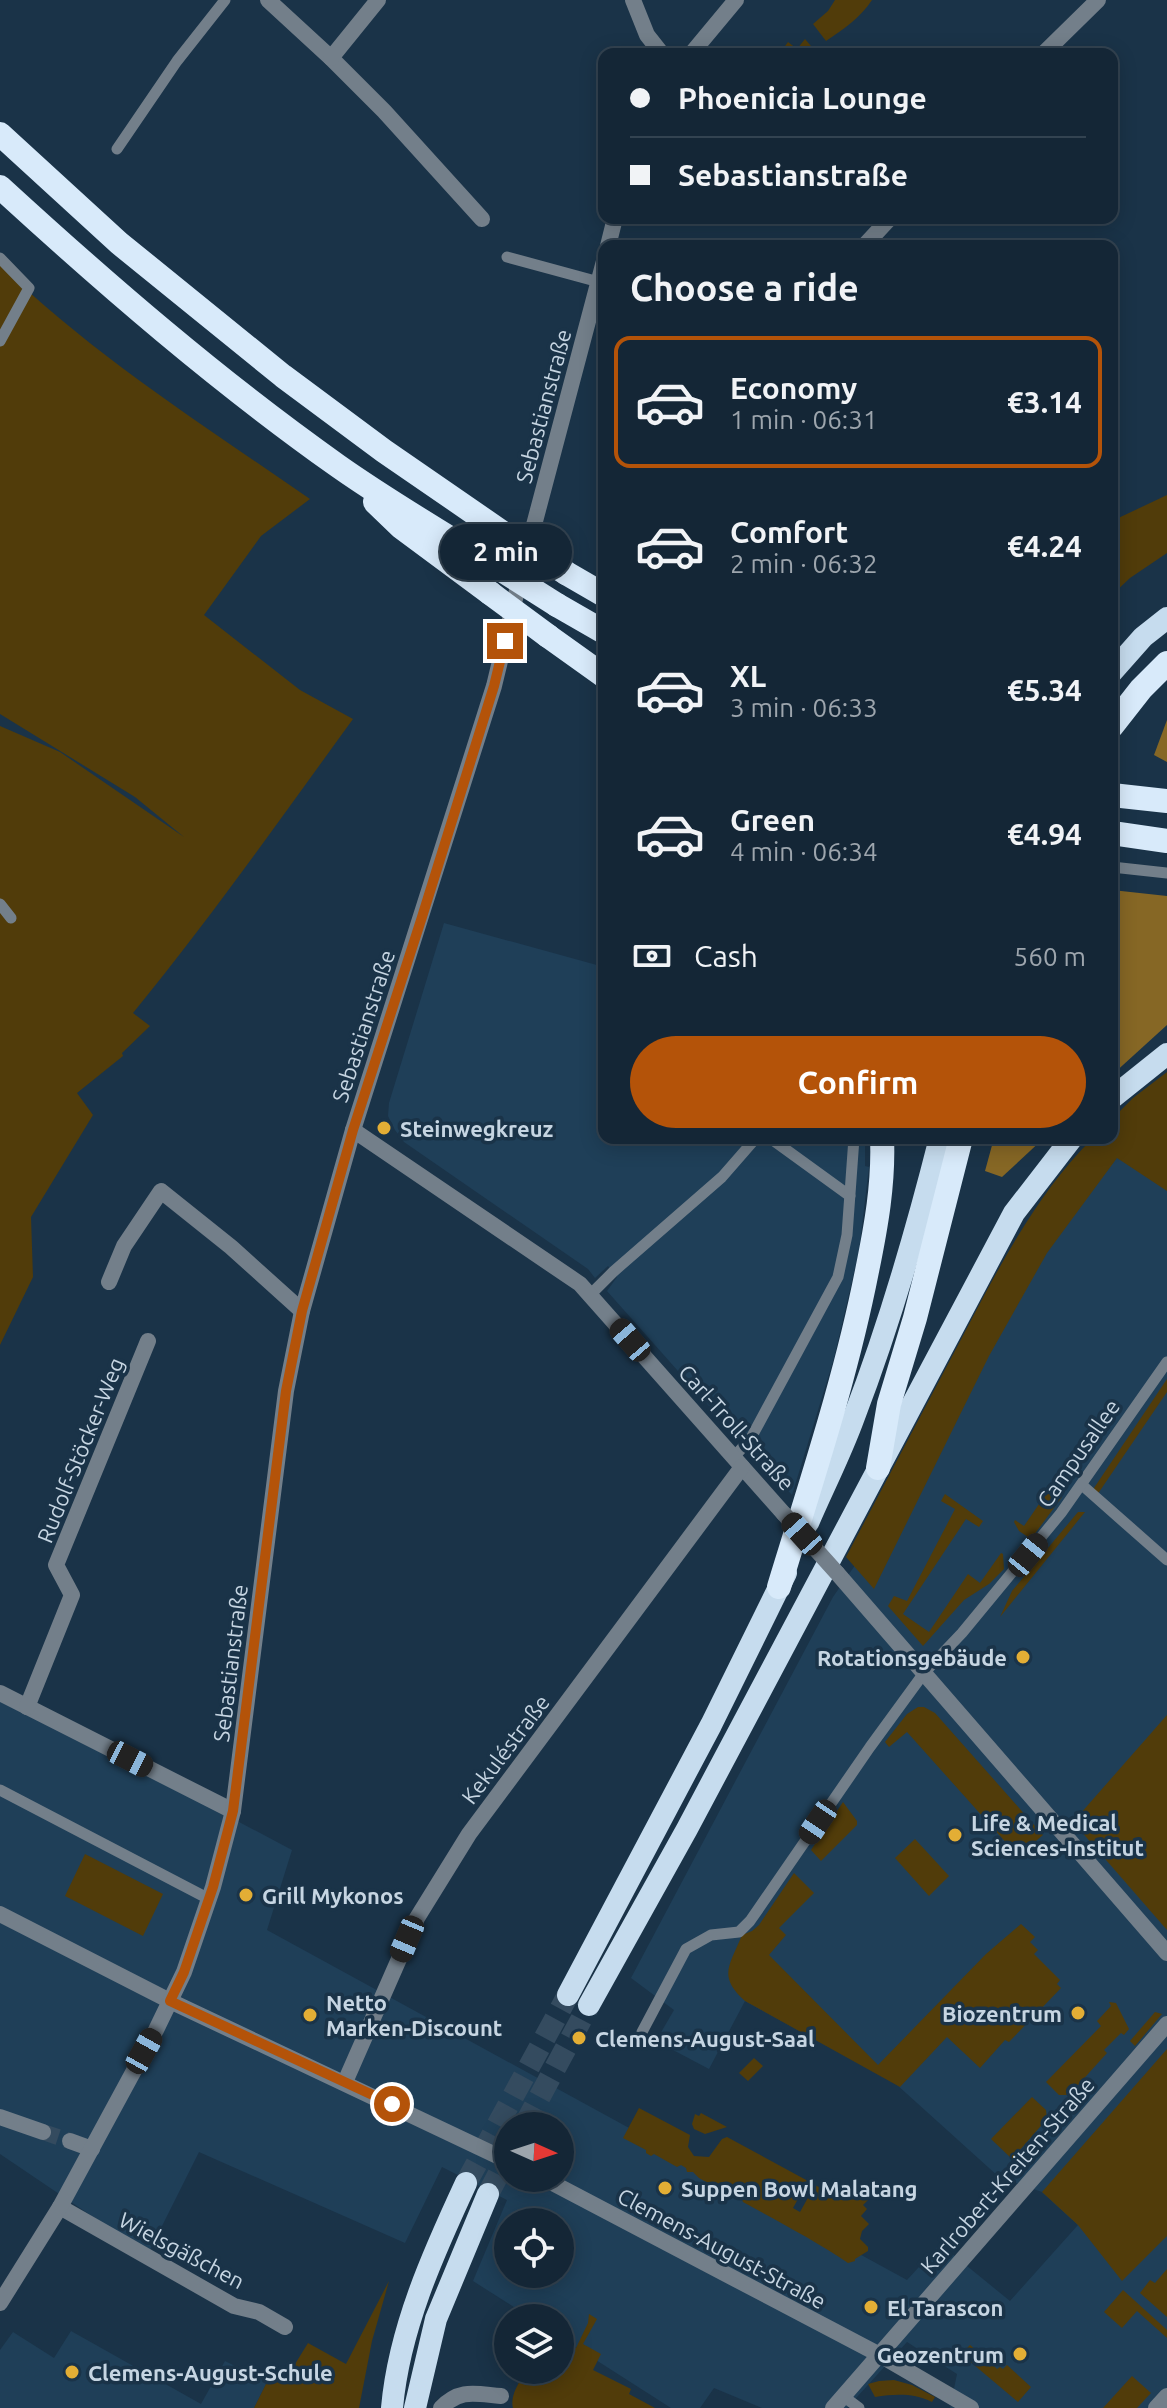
<!DOCTYPE html>
<html lang="en">
<head>
<meta charset="utf-8">
<style>
  body { margin:0; font-family:Ubuntu,sans-serif; background:#213242; color:#f1f3f6; height:100vh; display:flex; flex-direction:column; font-size:30px; white-space:nowrap }
  * { box-sizing:border-box; margin:0 }
  p { font-size:26px; color:#9da5ad }
  .icon { flex:none; width:44px; height:44px; fill:none; stroke:currentColor; stroke-width:2; stroke-linecap:round; stroke-linejoin:round }
  .map { position:relative; flex:1; overflow:hidden }
  .side { position:absolute; left:598px; top:240px; width:520px; height:904px; display:flex; flex-direction:column; background:#142636; border-radius:16px; box-shadow:0 4px 20px #0003,0 0 0 2px #334351 }
  .side>* { flex:none }
  .hud { position:absolute; left:598px; top:48px; width:520px; height:176px; border-radius:16px; box-shadow:0 4px 20px #0003,0 0 0 2px #334351; display:grid; align-content:center; height:176px; padding:0 32px; background:#142636 }
  .needle { width:52px; rotate:93deg }
  .fabs { position:absolute; left:494px; top:2112px; display:grid; gap:16px }
  .fabs a { display:grid; place-items:center; width:80px; height:80px; border-radius:50%; background:#142636; box-shadow:0 4px 20px #0003,0 0 0 2px #334351; font-size:40px }
  .end { position:absolute; width:36px; height:36px; margin:-18px; border:10px solid #b45309; background:#fff; box-shadow:0 0 0 4px #fff }
  .from { border-radius:50% }
  .bubble { position:absolute; height:56px; border-radius:28px; background:#142636; box-shadow:0 4px 20px #0003,0 0 0 2px #334351; font-size:26px; font-weight:700; line-height:56px; text-align:center }
  .car { position:absolute; width:24px; height:48px; margin:-24px -12px; border-radius:10px; box-shadow:0 0 6px 2px #0007; background:linear-gradient(#222 24%,#8ab4d8 0 40%,#222 0 76%,#8ab4d8 0 86%,#222 0) }
  .hud b { display:flex; align-items:center; gap:28px; height:76px; font-size:30px }
  .hud b+b { border-top:2px solid #334351 }
  .hud i { width:20px; height:20px; background:#f1f3f6 }
  ul { padding:0; list-style:none }
  li { display:flex; align-items:center; gap:24px; height:132px; margin:0 16px 12px; padding:0 16px; border:4px solid transparent; border-radius:16px }
  li div { flex:1 }
  li b { display:block; font-size:30px }
  li em { font-style:normal; font-weight:700 }
  li.current { border-color:#b45309 }
  li>.icon { width:72px; height:72px; stroke-width:1.5 }
  h2 { padding:0 32px; font-size:36px; line-height:96px }
  .pay { display:flex; align-items:center; gap:20px; height:88px; padding:0 32px; font-size:30px }
  .pay p { margin-inline-start:auto }
  .button { display:flex; gap:16px; margin-top:auto; padding:16px 32px }
  .button a { flex:1; height:92px; border-radius:48px; background:#b45309; color:#fff; font-size:32px; font-weight:700; line-height:92px; text-align:center }
  .map>svg:first-child { display:block }
  .built { fill:#1f3f58; fill-rule:evenodd }
  .green { fill:#513c0a }
  .forest { fill:#866725 }
  .lines { fill:none; stroke-linecap:round; stroke-linejoin:round }
  .minor-tunnel { stroke:#344b5f; stroke-width:16; stroke-dasharray:16 8; stroke-linecap:butt }
  .trunk-tunnel { stroke:#344b5f; stroke-width:22; stroke-dasharray:22 11; stroke-linecap:butt }
  .service { stroke:#737f8a; stroke-width:11 }
  .minor { stroke:#737f8a; stroke-width:16 }
  .tertiary { stroke:#737f8a; stroke-width:16 }
  .trunk { stroke:#c6dcee; stroke-width:22 }
  .motorway { stroke:#d8eafa; stroke-width:24 }
  .minor-bridge { stroke:#737f8a; stroke-width:16 }
  .motorway-bridge { stroke:#d8eafa; stroke-width:24 }
  .route { stroke:#b45309; stroke-width:10 }
  .poi-dot { fill:#e3ae35; stroke:#1a3348; stroke-width:3 }
  .labels { text-anchor:middle; dominant-baseline:central; stroke-width:7; stroke-linejoin:round; paint-order:stroke }
  .street-label { font-size:22px; fill:#c6d5e2; stroke:#1a3348 }
  .poi-label { font-size:22px; font-weight:bold; fill:#c6d5e2; stroke:#1a3348; text-anchor:start }
</style>
</head>
<body>
<div class="map">
<svg width="1167" height="2408" viewBox="0 0 1167 2408">
  <rect width="100%" height="100%" fill="#1a3348"/>
  <g class="built">
    <polygon points="444,923 604,967 604,1138 865,1138 865,1166 869,1167 859,1251 834,1358 792,1495 755,1454 757,1445 745,1433 733,1433 607,1291 617,1277 608,1266 595,1278 588,1269 404,1142 395,1130 388,1116 389,1103"/>
    <path d="M 1167,1107 L 1167,2408 L 950,2408 L 957,2374 L 907,2342 L 847,2408 L 762,2408 L 714,2388 L 700,2408 L 671,2408 L 560,2337 L 560,2318 L 531,2318 L 473,2281 L 507,2200 L 442,2167 L 405,2243 L 199,2152 L 148,2254 L 0,2154 L 0,1695 L 292,1850 L 267,1930 L 907,2280 L 940,2244 L 1010,2301 L 1078,2225 L 1042,2192 L 999,2177 L 896,2084 L 745,2001 L 709,2069 L 656,2041 L 674,2010 L 631,1978 L 833,1597 L 858,1561 L 1047,1224 ZM 508,2126 L 560,2126 L 560,2178 L 508,2178 ZM 508,2222 L 560,2222 L 560,2274 L 508,2274 Z"/>
    <polygon points="71,2331 201,2404 225,2361 267,2382 254,2408 0,2408 0,2350 13,2332 54,2358"/>
  </g>
  <g class="green">
    <path d="M 835,0 L 872,0 C 860,18 844,29 826,41 L 813,24 L 828,11 Z"/>
    <polygon points="805,39 816,52 812,54 780,53 788,42 797,49"/>
    <path d="M 0,265 C 93,355 203,425 310,499 L 261,536 L 204,615 L 300,690 L 353,719 C 281,818 211,918 133,1013 L 150,1026 L 122,1053 L 123,1056 L 77,1093 L 93,1115 L 31,1217 L 33,1277 L 0,1345 L 0,726 L 60,752 L 184,837 L 135,797 L 0,714 Z"/>
    <polygon points="1167,495 1167,553 1130,578 1112,595 1112,521"/>
    <path d="M 1167,1072 L 1167,1191 L 1117,1158 L 1047,1253 L 989,1356 L 874,1589 L 846,1557 C 883,1487 920,1417 957,1347 C 995,1275 1034,1196 1093,1138 L 1112,1138 L 1112,1119 L 1133,1098 Z"/>
    <polygon points="1167,1379 1167,1392 1095,1498 1094,1488"/>
    <polygon points="1050,1488 1062,1497 1031,1539 1019,1531 1014,1522 1015,1520 1024,1526"/>
    <polygon points="945,1494 983,1521 979,1527 966,1519 903,1614 929,1632 968,1574 980,1583 1001,1553 1003,1554 1004,1569 989,1584 964,1600 923,1646 888,1606 894,1596 907,1601 955,1509 941,1501"/>
    <polygon points="1078,1512 1085,1512 1000,1617 1012,1591"/>
    <polygon points="918,1707 924,1707 935,1713 1043,1835 1018,1856 907,1732 889,1747 885,1742 907,1714"/>
    <polygon points="1167,1715 1167,1930 1073,1822"/>
    <polygon points="843,1802 857,1821 857,1825 821,1861 811,1850"/>
    <polygon points="915,1839 949,1876 929,1896 895,1858"/>
    <polygon points="85,1854 163,1894 143,1936 65,1896"/>
    <path d="M 794,1873 L 814,1893 L 779,1928 L 786,1935 L 769,1955 L 878,2065 L 986,1954 L 1021,1924 L 1035,1937 L 1030,1942 L 1038,1950 L 1034,1954 L 1060,1980 L 1057,1984 L 1061,1988 L 1009,2042 L 1005,2040 L 980,2068 L 947,2037 L 900,2087 L 745,2001 C 717,1976 730,1965 742,1935 L 752,1931 L 759,1925 Z"/>
    <polygon points="1109,2002 1116,2003 1129,2029 1124,2035 1121,2033 1104,2050 1107,2053 1069,2095 1059,2095 1046,2082 1101,2026 1097,2021 1111,2006"/>
    <polygon points="1155,2012 1162,2014 1135,2046 1130,2041"/>
    <polygon points="1167,2049 1167,2236 1122,2281 1078,2225 1042,2192"/>
    <polygon points="754,2058 763,2066 748,2081 739,2073"/>
    <polygon points="1032,2097 1046,2110 1047,2119 1012,2159 991,2139"/>
    <path d="M 639,2108 L 690,2135 L 688,2147 L 694,2156 L 709,2157 L 722,2139 L 727,2137 L 808,2181 L 793,2208 L 800,2212 L 815,2185 L 843,2200 L 867,2198 L 869,2199 L 863,2205 L 867,2209 L 861,2216 L 869,2224 L 862,2231 L 860,2239 L 868,2247 L 868,2251 L 855,2259 L 855,2261 L 848,2263 C 816,2241 779,2222 743,2202 L 740,2195 L 732,2196 L 726,2193 L 723,2186 L 715,2187 L 699,2178 L 693,2172 L 687,2172 L 686,2168 L 681,2165 L 677,2167 L 654,2154 L 651,2156 L 646,2153 L 646,2150 L 623,2138 Z"/>
    <polygon points="701,2113 727,2127 705,2134 694,2129 692,2124 695,2114 699,2116"/>
    <polygon points="1167,2269 1167,2317 1140,2293 1150,2280 1155,2283"/>
    <polygon points="389,2281 372,2341 359,2408 254,2408 267,2382 284,2382 308,2343 346,2364"/>
    <polygon points="1123,2290 1167,2330 1167,2338 1137,2311 1122,2328 1104,2312"/>
    <path d="M 589,2314 L 597,2319 L 583,2344 L 601,2354 L 593,2370 L 631,2389 L 629,2394 L 655,2408 L 513,2408 C 510,2394 520,2382 526,2370 L 560,2370 L 560,2342 L 576,2348 L 588,2323 Z"/>
    <polygon points="970,2345 976,2350 974,2352 990,2367 992,2364 997,2369 1000,2367 1003,2369 1007,2365 1031,2387 1018,2402 961,2354"/>
    <polygon points="1132,2376 1151,2393 1137,2408 1103,2408"/>
    <path d="M 894,2380 L 912,2385 L 935,2397 L 932,2402 C 913,2393 896,2394 875,2397 L 868,2384 L 879,2381 Z"/>
  </g>
  <g class="forest">
    <polygon points="1167,720 1167,762 1154,755"/>
    <polygon points="1112,890 1167,896 1167,1025 1112,1075"/>
    <polygon points="994,1138 1044,1138 1002,1177 985,1171"/>
  </g>
  <g class="lines">
    <polyline class="minor-tunnel" points="43,2132 70,2141"/>
    <g class="trunk-tunnel">
      <polyline points="524,2126 589,2005"/>
      <polyline points="466,2183 568,1995"/>
      <polyline points="488,2194 508,2156"/>
    </g>
    <g class="service">
      <polyline points="117,149 177,61 225,0"/>
      <polyline points="507,257 599,282"/>
      <polyline points="0,258 29,288 0,341"/>
      <polyline points="1112,867 1167,873"/>
      <polyline points="0,904 11,918"/>
      <polyline points="770,1138 850,1196"/>
      <polyline points="590,1295 613,1272 722,1177 756,1138"/>
      <polyline points="734,1457 751,1438 838,1277 847,1235 854,1138"/>
      <polyline points="1082,1485 1167,1560"/>
      <polyline points="0,1790 209,1899"/>
      <polyline points="642,2032 686,1949 711,1935 739,1932 750,1921 870,1747 924,1673 962,1633 1061,1513 1167,1362"/>
      <polyline points="843,2396 859,2408"/>
    </g>
    <g class="minor">
      <polyline points="268,0 331,58 384,111 482,219"/>
      <polyline points="1043,54 1098,0"/>
      <polyline points="331,58 378,0"/>
      <polyline points="864,246 890,218"/>
      <polyline points="353,1130 580,1284 784,1514"/>
      <polyline points="109,1282 124,1246 161,1191 231,1247 302,1311"/>
      <polyline points="837,1573 1167,1953"/>
      <polyline points="0,1693 233,1811"/>
      <polyline points="27,1707 72,1595 56,1565 148,1341"/>
      <polyline points="345,2082 417,1918 469,1834 742,1467"/>
      <polyline points="0,2117 43,2132"/>
      <polyline points="70,2141 92,2149"/>
      <polyline points="60,2207 234,2306 259,2312 285,2327"/>
      <path d="M 441,2408 C 460,2388 476,2394 501,2396"/>
      <polyline points="833,2408 1167,2024"/>
      <polyline points="1156,2408 1167,2396"/>
    </g>
    <g class="tertiary">
      <polyline points="633,0 647,35 662,54"/>
      <polyline points="691,54 736,0"/>
      <polyline points="608,246 615,218"/>
      <polyline points="0,1914 170,2001 508,2161"/>
      <polyline points="543,2178 880,2355 971,2408"/>
      <polyline points="0,2303 60,2207 156,2030 184,1972 213,1887 233,1811 286,1391 302,1311 353,1130 494,686 521,574 604,261"/>
    </g>
    <g class="trunk">
      <polyline points="1112,672 1143,637 1167,618"/>
      <polyline points="1112,1098 1167,1054"/>
      <path d="M 808,1523 C 823,1488 841,1453 854,1417 C 889,1326 916,1233 940,1138"/>
      <polyline points="568,1995 711,1725 786,1573"/>
      <polyline points="589,2005 687,1829 1014,1213 1072,1138"/>
      <path d="M 392,2408 C 399,2329 433,2254 466,2183"/>
      <polyline points="415,2408 436,2319 488,2194"/>
    </g>
    <g class="motorway">
      <polyline points="0,134 119,243 283,376 384,451 506,535"/>
      <path d="M 0,187 C 108,286 218,381 338,466 C 389,502 444,534 497,567"/>
      <polyline points="375,502 401,527 490,593"/>
      <polyline points="566,573 604,595"/>
      <polyline points="557,605 604,632"/>
      <polyline points="548,636 604,676"/>
      <polyline points="1112,726 1141,689 1167,663"/>
      <polyline points="1112,795 1167,801"/>
      <polyline points="1112,833 1167,841"/>
      <polyline points="878,1468 889,1404 915,1318 961,1138"/>
      <path d="M 779,1587 C 811,1482 846,1378 867,1271 C 876,1227 884,1183 882,1138"/>
    </g>
    <polyline class="minor-bridge" points="784,1514 837,1573"/>
    <g class="motorway-bridge">
      <polyline points="506,535 566,573"/>
      <polyline points="497,567 557,605"/>
      <polyline points="490,593 548,636"/>
    </g>
  </g>
  <g class="lines">
    <polyline class="route" points="392,2104 170,2001 184,1972 213,1887 233,1811 286,1391 302,1311 353,1130 422,917 494,686 505,641"/>
  </g>
  <g class="poi-dot">
    <circle cx="384" cy="1128" r="8"/>
    <circle cx="1023" cy="1657" r="8"/>
    <circle cx="955" cy="1835" r="8"/>
    <circle cx="246" cy="1895" r="8"/>
    <circle cx="1078" cy="2013" r="8"/>
    <circle cx="310" cy="2015" r="8"/>
    <circle cx="579" cy="2038" r="8"/>
    <circle cx="665" cy="2188" r="8"/>
    <circle cx="871" cy="2307" r="8"/>
    <circle cx="1020" cy="2354" r="8"/>
    <circle cx="72" cy="2372" r="8"/>
  </g>
  <g class="labels">
    <g class="street-label">
      <text transform="translate(543 406) rotate(-75)">Sebastianstraße</text>
      <text transform="translate(363 1026) rotate(-72)">Sebastianstraße</text>
      <text transform="translate(737 1427) rotate(48)">Carl-Troll-Straße</text>
      <text transform="translate(80 1450) rotate(-68)">Rudolf-Stöcker-Weg</text>
      <text transform="translate(1078 1453) rotate(-55)">Campusallee</text>
      <text transform="translate(230 1663) rotate(-83)">Sebastianstraße</text>
      <text transform="translate(505 1749) rotate(-53)">Kekuléstraße</text>
      <text transform="translate(1007 2175) rotate(-49)">Karlrobert-Kreiten-Straße</text>
      <text transform="translate(722 2248) rotate(28)">Clemens-August-Straße</text>
      <text transform="translate(182 2250) rotate(28)">Wielsgäßchen</text>
    </g>
    <g class="poi-label">
      <text x="400" y="1128">Steinwegkreuz</text>
      <text x="1007" y="1657" text-anchor="end">Rotationsgebäude</text>
      <text x="971" y="1822">Life &amp; Medical<tspan x="971" dy="25">Sciences-Institut</tspan></text>
      <text x="262" y="1895">Grill Mykonos</text>
      <text x="326" y="2002">Netto<tspan x="326" dy="25">Marken-Discount</tspan></text>
      <text x="1062" y="2013" text-anchor="end">Biozentrum</text>
      <text x="595" y="2038">Clemens-August-Saal</text>
      <text x="681" y="2188">Suppen Bowl Malatang</text>
      <text x="887" y="2307">El Tarascon</text>
      <text x="1004" y="2354" text-anchor="end">Geozentrum</text>
      <text x="88" y="2372">Clemens-August-Schule</text>
    </g>
  </g>
</svg>
<div class="fabs">
<a><svg class="needle" viewBox="-14 -14 28 28"><path d="M0-13l5 13h-10z" fill="#e53935"/><path d="M0 13l5-13h-10z" fill="#9da5ad"/></svg></a>
<a><svg class="icon" aria-label="locate" viewBox="0 0 24 24"><circle cx="12" cy="12" r="6"/><path d="M12 2v4M12 18v4M2 12h4M18 12h4"/></svg></a>
<a><svg class="icon" aria-label="layers" viewBox="0 0 24 24"><path d="M12 4l9 5-9 5-9-5zM3 14l9 5 9-5"/></svg></a>
</div>
<i class="end from" style="left:392px;top:2104px"></i>
<i class="end" style="left:505px;top:641px"></i>
<div class="bubble" style="left:440px;top:524px;width:132px">2 min</div>
<i class="car" style="left:630px;top:1340px;rotate:319deg"></i>
<i class="car" style="left:802px;top:1534px;rotate:318deg"></i>
<i class="car" style="left:1028px;top:1555px;rotate:39deg"></i>
<i class="car" style="left:130px;top:1759px;rotate:117deg"></i>
<i class="car" style="left:818px;top:1822px;rotate:214deg"></i>
<i class="car" style="left:407px;top:1939px;rotate:203deg"></i>
<i class="car" style="left:144px;top:2051px;rotate:29deg"></i>
<div class="hud">
<b><i class="from"></i>Phoenicia Lounge</b>
<b><i></i>Sebastianstraße</b>
</div>
<section class="side">
<h2>Choose a ride</h2>
<ul>
<li class="current"><svg class="icon" aria-label="car" viewBox="0 0 24 24"><path d="M5 17H2v-5l4-1 3-4h7l3 4 3 1v5h-3M9 17h6M6 11h13"/><circle cx="7" cy="17" r="2"/><circle cx="17" cy="17" r="2"/></svg><div><b>Economy</b><p>1 min · 06:31</p></div><em>€3.14</em></li>
<li><svg class="icon" aria-label="car" viewBox="0 0 24 24"><path d="M5 17H2v-5l4-1 3-4h7l3 4 3 1v5h-3M9 17h6M6 11h13"/><circle cx="7" cy="17" r="2"/><circle cx="17" cy="17" r="2"/></svg><div><b>Comfort</b><p>2 min · 06:32</p></div><em>€4.24</em></li>
<li><svg class="icon" aria-label="car" viewBox="0 0 24 24"><path d="M5 17H2v-5l4-1 3-4h7l3 4 3 1v5h-3M9 17h6M6 11h13"/><circle cx="7" cy="17" r="2"/><circle cx="17" cy="17" r="2"/></svg><div><b>XL</b><p>3 min · 06:33</p></div><em>€5.34</em></li>
<li><svg class="icon" aria-label="car" viewBox="0 0 24 24"><path d="M5 17H2v-5l4-1 3-4h7l3 4 3 1v5h-3M9 17h6M6 11h13"/><circle cx="7" cy="17" r="2"/><circle cx="17" cy="17" r="2"/></svg><div><b>Green</b><p>4 min · 06:34</p></div><em>€4.94</em></li>
</ul>
<div class="pay"><svg class="icon" aria-label="cash" viewBox="0 0 24 24"><path d="M3 7h18v10H3z"/><circle cx="12" cy="12" r="2"/></svg>Cash<p>560 m</p></div>
<div class="button"><a>Confirm</a></div>
</section>
</div>
</body>
</html>
